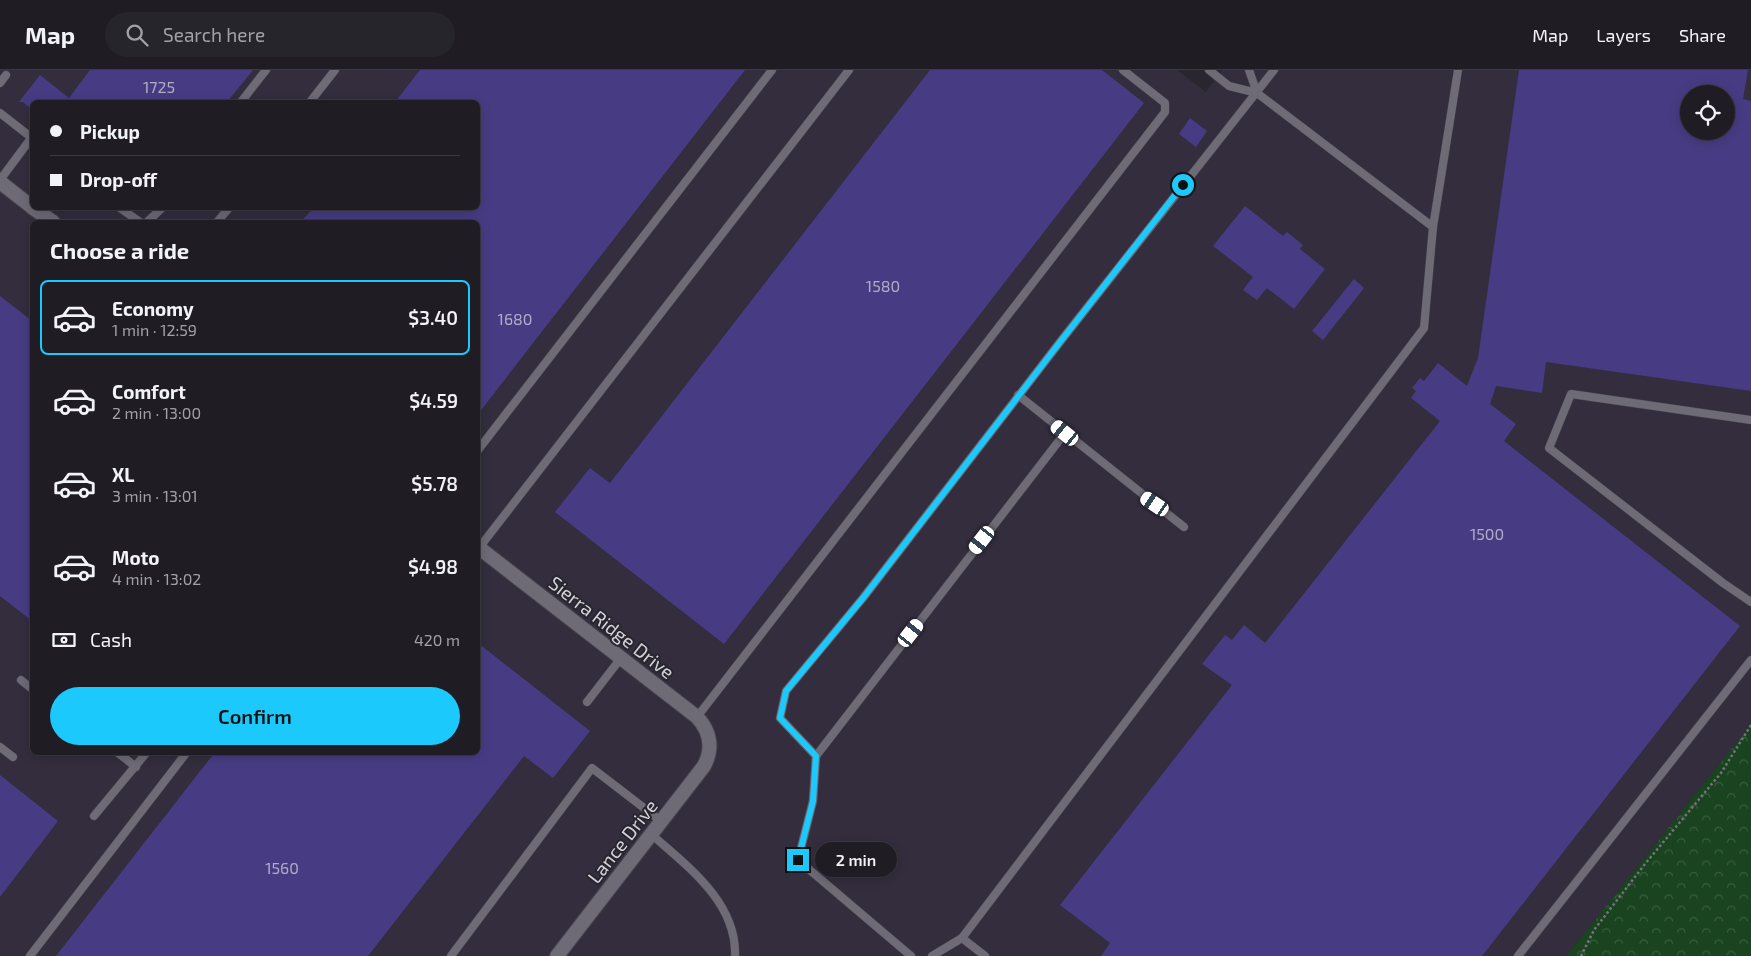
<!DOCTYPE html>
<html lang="en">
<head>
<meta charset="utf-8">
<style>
  body { margin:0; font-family:"Exo 2",sans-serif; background:#27252c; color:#f1f3f6; height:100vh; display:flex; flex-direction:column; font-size:19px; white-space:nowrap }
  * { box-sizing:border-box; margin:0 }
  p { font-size:16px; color:#a1a1a6 }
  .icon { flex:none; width:28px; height:28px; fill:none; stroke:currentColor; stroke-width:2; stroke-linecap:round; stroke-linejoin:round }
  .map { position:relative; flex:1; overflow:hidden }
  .panel { position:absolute; left:30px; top:150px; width:450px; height:535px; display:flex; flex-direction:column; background:#1f1c24; border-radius:8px; box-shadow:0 2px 12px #0003,0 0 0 1px #3c3a41 }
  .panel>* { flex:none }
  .guide { position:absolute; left:30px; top:30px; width:450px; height:110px; border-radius:8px; box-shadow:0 2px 12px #0003,0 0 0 1px #3c3a41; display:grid; align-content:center; height:110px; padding:0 20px; background:#1f1c24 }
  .fabs { position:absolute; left:1680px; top:15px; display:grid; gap:10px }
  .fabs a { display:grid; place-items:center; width:55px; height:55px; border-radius:50%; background:#1f1c24; box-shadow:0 2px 12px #0003,0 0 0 1px #3c3a41; font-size:25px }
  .end { position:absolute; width:22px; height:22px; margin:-11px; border:6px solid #1cc9fc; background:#111; box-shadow:0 0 0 2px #111 }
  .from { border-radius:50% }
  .bubble { position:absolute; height:35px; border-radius:18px; background:#1f1c24; box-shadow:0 2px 12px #0003,0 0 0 1px #3c3a41; font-size:16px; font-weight:600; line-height:35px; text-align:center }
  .car { position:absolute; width:15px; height:30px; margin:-15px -8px; border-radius:6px; box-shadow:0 0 4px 1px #0007; background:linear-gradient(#fff 24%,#345 0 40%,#fff 0 76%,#345 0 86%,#fff 0) }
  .guide b { display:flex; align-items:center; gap:18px; height:48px; font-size:19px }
  .guide b+b { border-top:1px solid #3c3a41 }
  .guide i { width:12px; height:12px; background:#f1f3f6 }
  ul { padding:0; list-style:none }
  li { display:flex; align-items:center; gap:15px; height:75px; margin:0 10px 8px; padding:0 10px; border:2px solid transparent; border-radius:8px }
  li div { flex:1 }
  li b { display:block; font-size:19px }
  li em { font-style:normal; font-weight:600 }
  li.current { border-color:#1cc9fc }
  li>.icon { width:45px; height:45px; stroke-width:1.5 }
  h2 { padding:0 20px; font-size:22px; line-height:60px }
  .pay { display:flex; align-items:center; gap:12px; height:55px; padding:0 20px; font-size:19px }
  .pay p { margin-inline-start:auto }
  .button { display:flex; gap:10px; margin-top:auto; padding:10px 20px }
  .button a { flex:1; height:58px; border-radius:30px; background:#1cc9fc; color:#111; font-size:20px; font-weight:600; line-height:58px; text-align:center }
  header { display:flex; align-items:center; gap:30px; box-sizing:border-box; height:70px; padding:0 25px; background:#1f1c24; border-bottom:1px solid #3c3a41 }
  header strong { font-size:24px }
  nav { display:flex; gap:28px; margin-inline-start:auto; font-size:18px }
  .search { width:350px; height:45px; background:#27252c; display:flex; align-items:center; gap:12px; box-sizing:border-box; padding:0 18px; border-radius:28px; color:#a1a1a6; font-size:19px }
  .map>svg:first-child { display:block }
  .built { fill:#332d3d; fill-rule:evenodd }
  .park { fill:url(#park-crowns) }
  .building { fill:#473c83; fill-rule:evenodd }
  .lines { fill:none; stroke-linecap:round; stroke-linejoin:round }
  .service-casing { stroke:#45424a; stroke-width:9 }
  .tertiary-casing { stroke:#45424a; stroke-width:16 }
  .path { stroke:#76737c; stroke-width:2.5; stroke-dasharray:2.5 2.5; stroke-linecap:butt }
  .service { stroke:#6e6a76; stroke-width:8 }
  .tertiary { stroke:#6e6a76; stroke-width:14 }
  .route { stroke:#1cc9fc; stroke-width:6 }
  .labels { text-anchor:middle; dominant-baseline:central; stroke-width:4; stroke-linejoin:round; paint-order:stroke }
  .number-label { font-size:16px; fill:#b2adc4 }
  .street-label { font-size:19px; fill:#d5d3da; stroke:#292630 }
</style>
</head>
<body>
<header>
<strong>Map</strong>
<div class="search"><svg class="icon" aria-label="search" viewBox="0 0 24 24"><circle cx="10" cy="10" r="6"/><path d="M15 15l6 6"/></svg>Search here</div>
<nav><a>Map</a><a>Layers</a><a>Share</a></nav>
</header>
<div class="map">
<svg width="1751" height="886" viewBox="0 0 1751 886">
  <defs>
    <pattern id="park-crowns" width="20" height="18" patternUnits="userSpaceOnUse" patternTransform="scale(1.25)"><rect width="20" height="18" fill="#1a4320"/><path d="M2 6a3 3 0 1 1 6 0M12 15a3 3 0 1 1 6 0" fill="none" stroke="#3a5d40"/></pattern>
  </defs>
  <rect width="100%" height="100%" fill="#292630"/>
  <path class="built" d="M 0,0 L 1177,0 L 1206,22 L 1222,0 L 1751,0 L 1751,654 L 1566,886 L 0,886 ZM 1689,24 L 1726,24 L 1726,61 L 1689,61 ZM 32,32 L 478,32 L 478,138 L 32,138 ZM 32,152 L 478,152 L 478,682 L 32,682 Z"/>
  <polygon class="park" points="1751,654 1751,886 1566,886"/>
  <g class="building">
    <polygon points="90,0 253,0 227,32 32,32 32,40 23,32 19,32 40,5 69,28"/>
    <polygon points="420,0 745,0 478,344 478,152 301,152 313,138 478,138 478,32 395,32"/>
    <polygon points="930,0 1102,0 1144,33 724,574 555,442 590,398 610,413"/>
    <path d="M 1519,0 L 1748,0 L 1743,29 L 1751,31 L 1751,321 L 1546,292 L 1542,323 L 1496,316 L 1490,334 L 1516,354 L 1504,371 L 1740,556 L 1482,886 L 1101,886 L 1110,873 L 1060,835 L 1232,615 L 1202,594 L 1225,565 L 1232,570 L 1244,555 L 1265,573 L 1440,351 L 1411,328 L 1416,321 L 1412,318 L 1420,308 L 1424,311 L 1438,293 L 1467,316 L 1478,288 ZM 1689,24 L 1726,24 L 1726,61 L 1689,61 Z"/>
    <polygon points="1190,48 1207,61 1196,77 1179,64"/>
    <polygon points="1245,136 1283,166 1287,162 1303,175 1300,179 1325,199 1294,239 1267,218 1257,230 1243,220 1253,207 1213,176"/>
    <polygon points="1354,209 1364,218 1323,270 1312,261"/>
    <polygon points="0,226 32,251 32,551 0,526"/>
    <polygon points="478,573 590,661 553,708 524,686 368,886 56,886 215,682 478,682"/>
    <polygon points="0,705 58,751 0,827"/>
  </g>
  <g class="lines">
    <defs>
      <g id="service">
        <polyline points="1249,0 1257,23"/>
        <polyline points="0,13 6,5"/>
        <polyline points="241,32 266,0"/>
        <polyline points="310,32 335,0"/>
        <polyline points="0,43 32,68"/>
        <polyline points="0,110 32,67"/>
        <polyline points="120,138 140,152"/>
        <polyline points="147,152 162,138"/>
        <polyline points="217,152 229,138"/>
        <polyline points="1433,157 1458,0"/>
        <polyline points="1018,325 1184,457"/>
        <polyline points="1751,350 1571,324 1549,378 1723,513 1751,532"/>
        <polyline points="478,380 772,0"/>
        <polyline points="479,478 849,0"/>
        <polyline points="21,610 32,619"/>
        <polyline points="587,632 621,588"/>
        <polyline points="697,647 1165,42 1165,33 1123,0"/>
        <polyline points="0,677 13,687"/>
        <polyline points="117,682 136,697"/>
        <polyline points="816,686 1065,363"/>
        <polyline points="94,746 147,682"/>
        <path d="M 651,764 C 687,796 737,832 735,886"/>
        <polyline points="30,886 187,682"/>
        <polyline points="451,886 592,698 661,751"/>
        <polyline points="911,886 798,790 813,731 816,686 780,648 786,621 863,528 1060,272 1274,0"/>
        <polyline points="932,886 962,868"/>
        <polyline points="985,886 962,868 1424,258 1433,157 1257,23 1229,16 1209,0"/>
        <polyline points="1518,886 1751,590"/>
      </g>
      <g id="tertiary">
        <polyline points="0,112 32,137"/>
        <polyline points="33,138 53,152"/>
        <path d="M 478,477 L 697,647 C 711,662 713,679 704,696 L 557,886"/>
      </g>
    </defs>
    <use href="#service" class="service-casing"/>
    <use href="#tertiary" class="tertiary-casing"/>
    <polyline class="path" points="1581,886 1594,860 1645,794 1721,703 1751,655"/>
    <use href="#service" class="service"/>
    <use href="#tertiary" class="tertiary"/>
  </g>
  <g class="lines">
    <polyline class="route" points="798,790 813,731 816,686 780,648 786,621 863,528 1060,272 1183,115"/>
  </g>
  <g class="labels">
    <g class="number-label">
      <text x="159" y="16">1725</text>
      <text x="883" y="215">1580</text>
      <text x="515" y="248">1680</text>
      <text x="1487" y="463">1500</text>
      <text x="282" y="797">1560</text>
    </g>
    <g class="street-label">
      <text transform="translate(612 557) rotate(38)">Sierra Ridge Drive</text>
      <text transform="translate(622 771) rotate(-52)">Lance Drive</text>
    </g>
  </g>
</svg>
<div class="fabs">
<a><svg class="icon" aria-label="locate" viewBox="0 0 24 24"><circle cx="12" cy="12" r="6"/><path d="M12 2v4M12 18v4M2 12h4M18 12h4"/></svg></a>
</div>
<i class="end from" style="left:1183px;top:115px"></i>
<i class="end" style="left:798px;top:790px"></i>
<div class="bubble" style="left:815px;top:772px;width:82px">2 min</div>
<i class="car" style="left:1065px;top:363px;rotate:309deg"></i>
<i class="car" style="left:1155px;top:434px;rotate:304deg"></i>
<i class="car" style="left:982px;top:470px;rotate:218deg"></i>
<i class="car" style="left:911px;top:563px;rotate:38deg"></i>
<div class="guide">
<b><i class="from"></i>Pickup</b>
<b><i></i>Drop-off</b>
</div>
<section class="panel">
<h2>Choose a ride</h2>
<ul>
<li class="current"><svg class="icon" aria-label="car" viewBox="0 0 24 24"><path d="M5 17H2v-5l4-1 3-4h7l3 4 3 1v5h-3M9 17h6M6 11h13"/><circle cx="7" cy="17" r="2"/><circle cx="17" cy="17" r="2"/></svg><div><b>Economy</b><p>1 min · 12:59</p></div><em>$3.40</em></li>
<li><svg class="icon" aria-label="car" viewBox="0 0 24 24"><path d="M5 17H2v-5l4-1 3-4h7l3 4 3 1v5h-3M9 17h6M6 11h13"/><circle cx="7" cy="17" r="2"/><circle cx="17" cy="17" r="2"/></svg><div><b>Comfort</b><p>2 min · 13:00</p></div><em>$4.59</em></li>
<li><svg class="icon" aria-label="car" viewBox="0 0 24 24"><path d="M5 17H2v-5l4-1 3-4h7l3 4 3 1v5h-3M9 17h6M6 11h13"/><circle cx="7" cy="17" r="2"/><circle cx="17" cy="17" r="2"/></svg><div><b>XL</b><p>3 min · 13:01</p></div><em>$5.78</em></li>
<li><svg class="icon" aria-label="car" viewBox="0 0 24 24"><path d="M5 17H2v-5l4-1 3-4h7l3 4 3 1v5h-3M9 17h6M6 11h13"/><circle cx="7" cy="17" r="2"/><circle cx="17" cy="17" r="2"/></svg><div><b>Moto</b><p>4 min · 13:02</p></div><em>$4.98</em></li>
</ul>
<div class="pay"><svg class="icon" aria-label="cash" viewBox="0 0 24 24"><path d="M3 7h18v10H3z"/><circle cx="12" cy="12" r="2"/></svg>Cash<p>420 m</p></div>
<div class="button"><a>Confirm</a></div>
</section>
</div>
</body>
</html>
